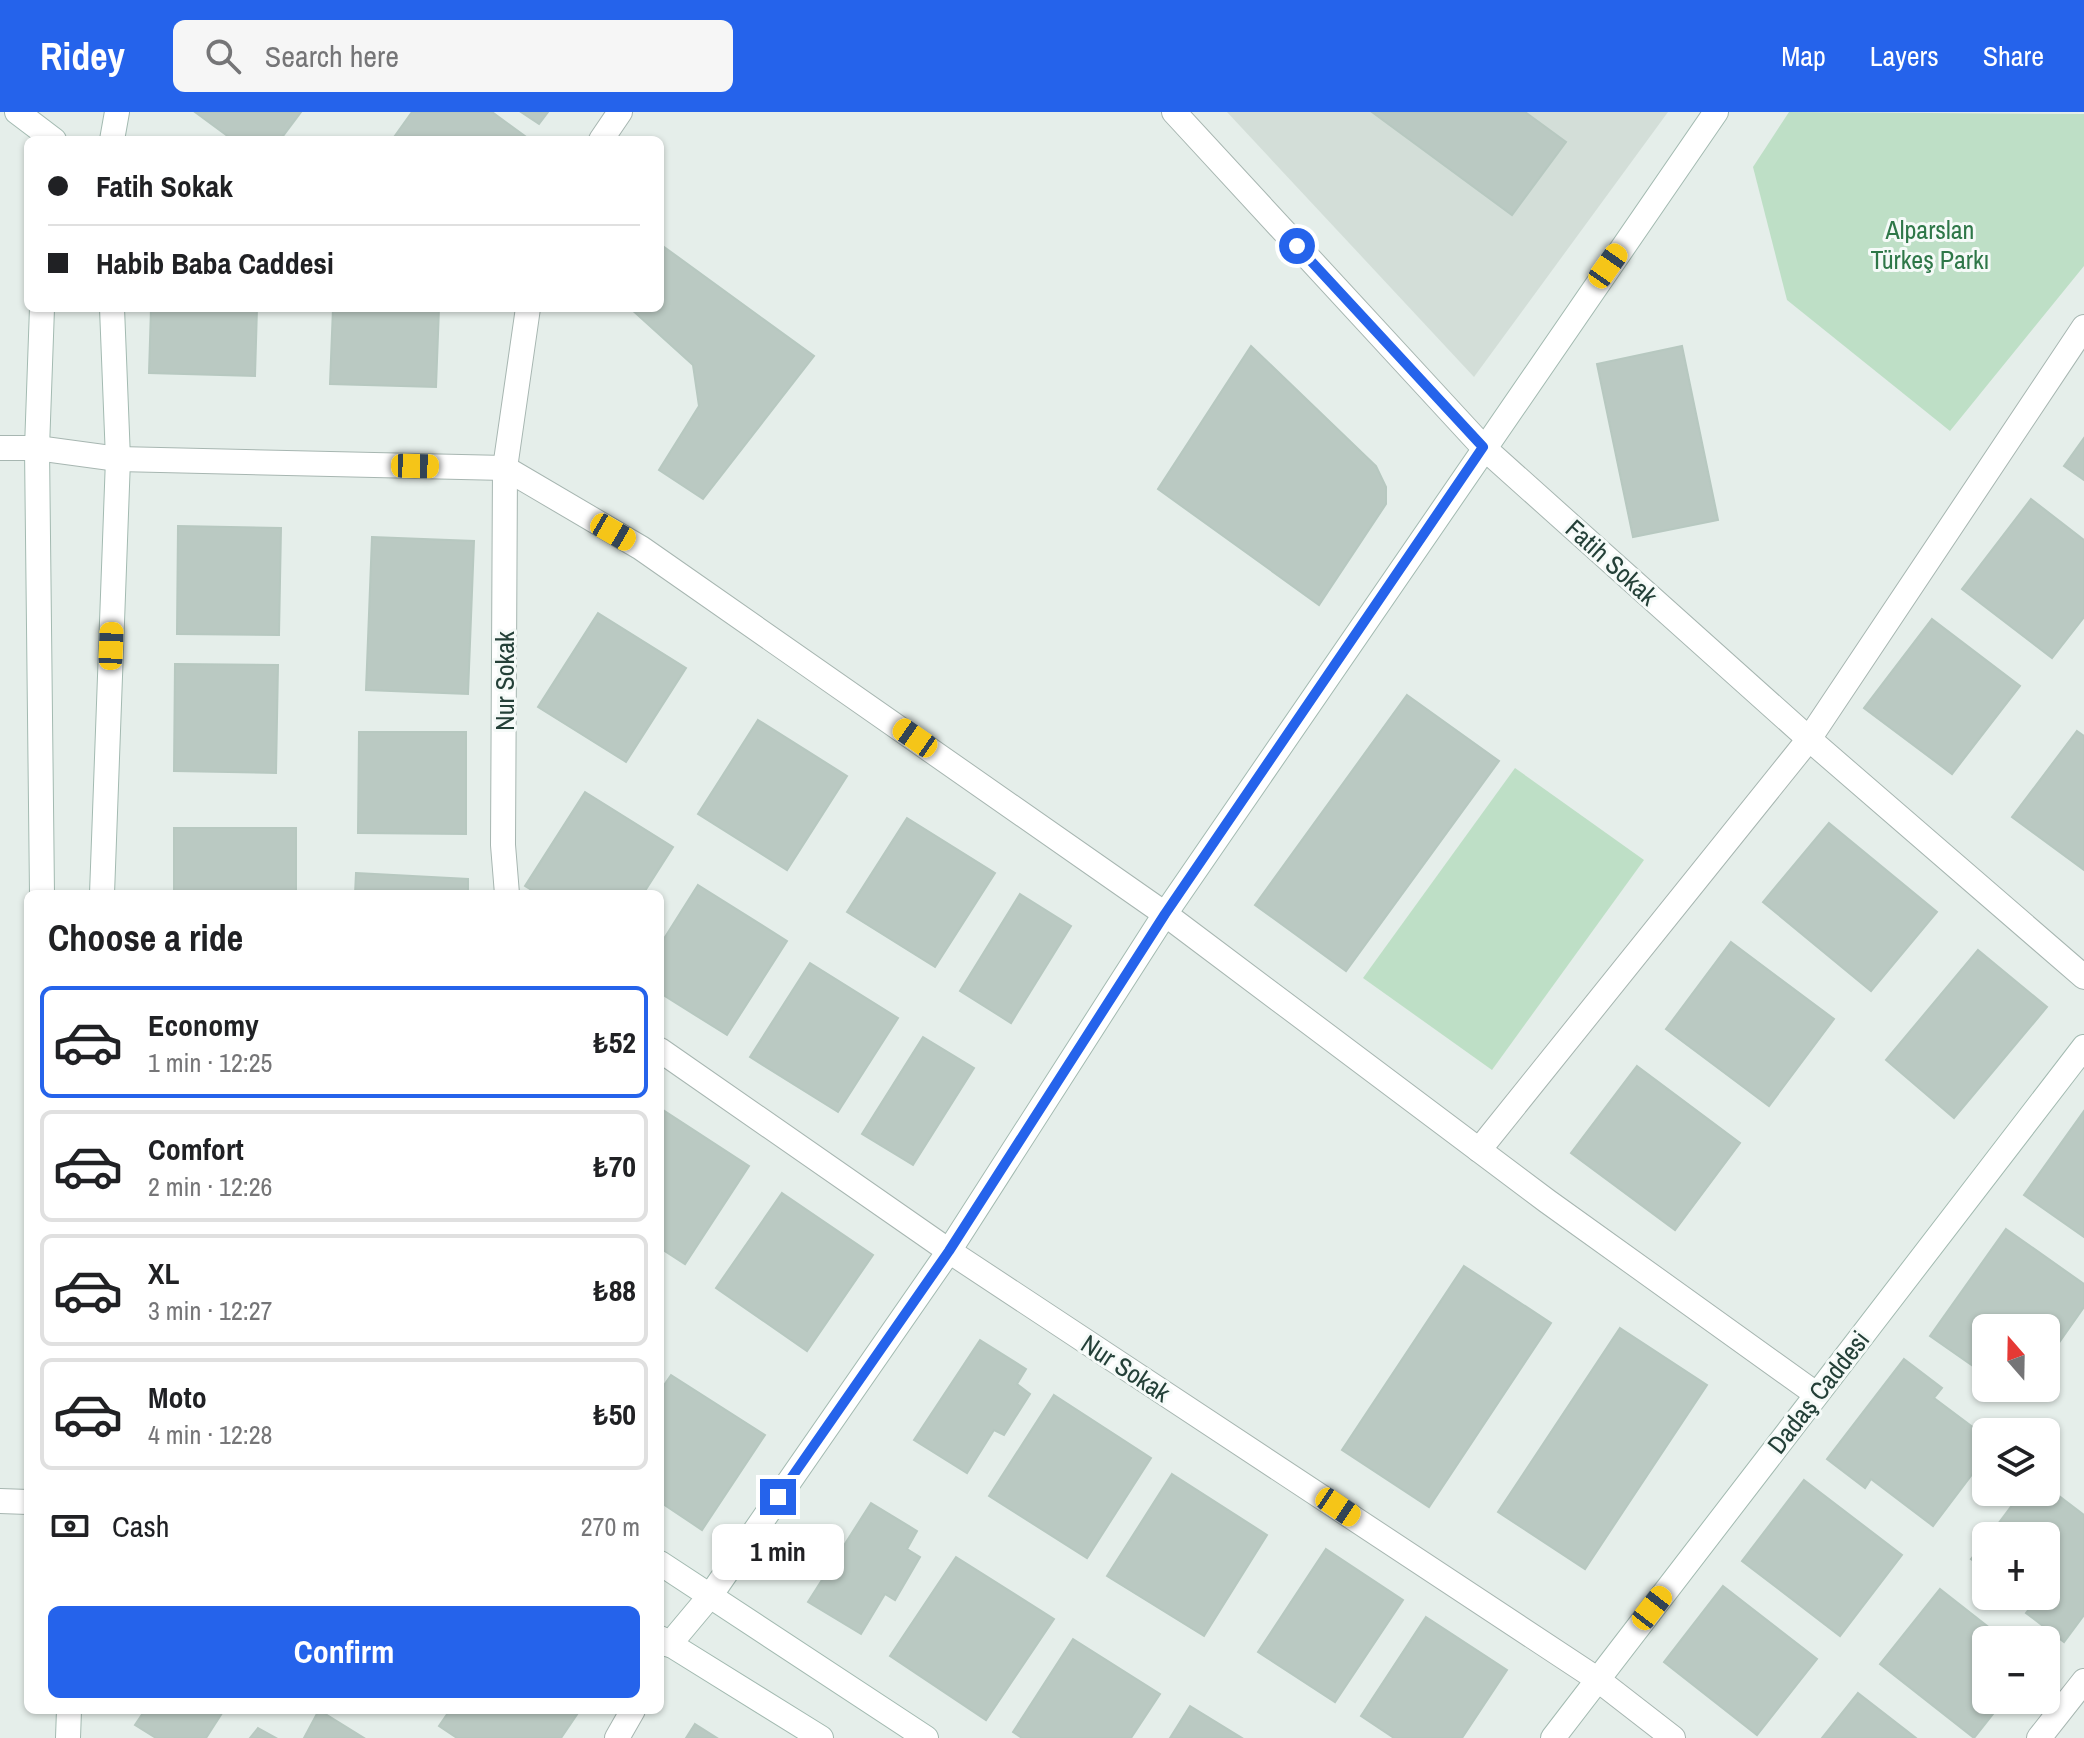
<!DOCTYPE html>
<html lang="en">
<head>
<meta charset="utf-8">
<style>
  body { margin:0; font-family:"Archivo Narrow",sans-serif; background:#f6f6f6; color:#202124; height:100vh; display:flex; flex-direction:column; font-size:30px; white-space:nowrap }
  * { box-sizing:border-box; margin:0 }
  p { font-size:26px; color:#757577 }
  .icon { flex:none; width:44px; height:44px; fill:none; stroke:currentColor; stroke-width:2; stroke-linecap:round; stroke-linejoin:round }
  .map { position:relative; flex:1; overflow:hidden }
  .side { position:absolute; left:24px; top:778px; width:640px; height:824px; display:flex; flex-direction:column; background:#fff; border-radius:12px; box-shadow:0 2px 6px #0004 }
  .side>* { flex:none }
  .guide { position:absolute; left:24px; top:24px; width:640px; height:176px; border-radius:12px; box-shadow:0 2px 6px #0004; display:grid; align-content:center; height:176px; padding:0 24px; background:#fff }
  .needle { width:52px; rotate:340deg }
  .controls { position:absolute; left:1972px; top:1202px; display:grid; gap:16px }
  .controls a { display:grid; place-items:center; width:88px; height:88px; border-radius:12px; background:#fff; box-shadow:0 2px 6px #0004; font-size:40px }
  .end { position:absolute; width:36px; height:36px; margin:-18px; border:10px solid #2563eb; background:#fff; box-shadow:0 0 0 4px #fff }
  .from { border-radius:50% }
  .bubble { position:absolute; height:56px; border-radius:12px; background:#fff; box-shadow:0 2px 6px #0004; font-size:26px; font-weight:800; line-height:56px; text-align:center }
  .car { position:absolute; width:24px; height:48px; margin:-24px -12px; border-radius:10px; box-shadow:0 0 6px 2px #0007; background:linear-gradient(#f5c518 24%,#345 0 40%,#f5c518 0 76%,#345 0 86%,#f5c518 0) }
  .guide b { display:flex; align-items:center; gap:28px; height:76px; font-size:30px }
  .guide b+b { border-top:2px solid #e0e0e0 }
  .guide i { width:20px; height:20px; background:#202124 }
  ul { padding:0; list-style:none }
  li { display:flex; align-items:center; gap:24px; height:112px; margin:0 16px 12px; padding:0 8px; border:4px solid #e0e0e0; border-radius:12px }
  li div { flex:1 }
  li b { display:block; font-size:30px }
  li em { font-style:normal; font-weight:800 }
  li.active { border-color:#2563eb }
  li>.icon { width:72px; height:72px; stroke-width:1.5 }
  h2 { padding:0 24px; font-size:36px; line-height:96px }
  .pay { display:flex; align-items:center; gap:20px; height:88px; padding:0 24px; font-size:30px }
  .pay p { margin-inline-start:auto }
  .primary-button { display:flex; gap:16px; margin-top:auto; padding:16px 24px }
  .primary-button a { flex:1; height:92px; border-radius:12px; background:#2563eb; color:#fff; font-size:32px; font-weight:800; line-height:92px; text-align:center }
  header { display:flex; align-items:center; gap:48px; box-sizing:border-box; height:112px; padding:0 40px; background:#2563eb; color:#fff }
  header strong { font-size:38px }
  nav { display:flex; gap:44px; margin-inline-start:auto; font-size:28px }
  .search { width:560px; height:72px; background:#f6f6f6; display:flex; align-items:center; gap:20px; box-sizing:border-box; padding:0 28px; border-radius:12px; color:#757577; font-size:30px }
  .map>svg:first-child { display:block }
  .built { fill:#d3ded8 }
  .green { fill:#bedfc6 }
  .building { fill:#bac9c2; stroke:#b7c8c0; stroke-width:2 }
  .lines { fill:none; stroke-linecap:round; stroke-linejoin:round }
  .street-casing { stroke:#a7b6b1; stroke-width:26 }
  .secondary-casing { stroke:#a3bab1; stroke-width:26 }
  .street { stroke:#fff; stroke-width:24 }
  .secondary { stroke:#fff; stroke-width:24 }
  .route { stroke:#2563eb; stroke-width:10 }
  .labels { text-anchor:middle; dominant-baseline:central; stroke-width:6; stroke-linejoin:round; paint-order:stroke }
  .park-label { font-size:26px; fill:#2e7748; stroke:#f5faf8 }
  .street-label { font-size:26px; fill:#244038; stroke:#f5faf8 }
</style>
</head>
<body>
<header>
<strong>Ridey</strong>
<div class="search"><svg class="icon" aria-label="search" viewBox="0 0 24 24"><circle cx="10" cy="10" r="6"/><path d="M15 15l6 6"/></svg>Search here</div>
<nav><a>Map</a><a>Layers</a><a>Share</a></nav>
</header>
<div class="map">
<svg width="2084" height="1626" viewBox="0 0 2084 1626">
  <rect width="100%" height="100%" fill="#e5eeea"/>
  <polygon class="built" points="1227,0 1668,0 1474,265"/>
  <g class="green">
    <polygon points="1789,0 2084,2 2084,154 1950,319 1787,188 1753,55"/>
    <polygon points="1515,656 1644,748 1492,958 1363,866"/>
  </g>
  <g class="building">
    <polygon points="195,0 301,0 280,28 233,28"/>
    <polygon points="412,0 492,0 529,27 392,28"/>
    <polygon points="521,0 548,0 539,12"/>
    <polygon points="1372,0 1525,0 1566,30 1512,103"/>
    <polygon points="660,132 814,244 703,387 659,358 699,294 693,253 630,196 660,196"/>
    <polygon points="151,196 257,196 255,264 149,261"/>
    <polygon points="333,196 439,196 436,275 330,272"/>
    <polygon points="1251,234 1376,354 1386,375 1386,392 1319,493 1158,377"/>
    <polygon points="1682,234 1718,408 1633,425 1597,252"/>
    <polygon points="2084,326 2084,368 2064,354"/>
    <polygon points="2031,387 2084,428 2084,505 2052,546 1962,477"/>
    <polygon points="178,414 281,416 279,523 177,522"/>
    <polygon points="372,425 474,429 468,582 366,578"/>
    <polygon points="598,501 686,556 626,650 538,595"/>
    <polygon points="1932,507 2020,574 1952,662 1864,596"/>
    <polygon points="175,552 278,553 276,661 174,659"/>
    <polygon points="1407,583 1499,649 1346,859 1255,793"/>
    <polygon points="758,608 847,664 787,758 698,702"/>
    <polygon points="2077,619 2084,624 2084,758 2012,705"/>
    <polygon points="359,620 466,620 466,722 358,721"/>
    <polygon points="585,680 673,735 643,782 538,782 525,774"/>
    <polygon points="907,706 995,761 935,855 847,800"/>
    <polygon points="1829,711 1937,800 1871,879 1763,790"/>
    <rect x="174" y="716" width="122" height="66"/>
    <polygon points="356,761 468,767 468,782 355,782"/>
    <polygon points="698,773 787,829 727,923 660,881 660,833"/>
    <polygon points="1020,782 1071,814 1011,911 960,879"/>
    <polygon points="1731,830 1834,907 1769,994 1666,917"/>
    <polygon points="1978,838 2047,895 1954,1006 1886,948"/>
    <polygon points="810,851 898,906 838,1000 750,945"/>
    <polygon points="923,925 974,956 913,1053 862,1022"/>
    <polygon points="1637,954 1740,1031 1675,1118 1571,1041"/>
    <polygon points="660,996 749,1054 685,1152 660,1136"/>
    <polygon points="2084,999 2084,1125 2024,1083"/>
    <polygon points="782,1081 873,1143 807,1239 716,1176"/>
    <polygon points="2006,1117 2084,1172 2084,1195 2046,1249 2046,1216 1986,1216 1986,1263 1930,1224"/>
    <polygon points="1464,1154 1551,1211 1429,1395 1342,1338"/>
    <polygon points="1620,1216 1707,1273 1585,1457 1498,1400"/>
    <polygon points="980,1228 1026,1257 1017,1272 1030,1282 1004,1323 994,1318 967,1361 914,1328"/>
    <polygon points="1904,1247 1942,1276 1934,1286 1986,1325 1986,1344 1933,1414 1871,1367 1865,1376 1827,1347"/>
    <polygon points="671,1263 765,1323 702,1418 660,1390 660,1279"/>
    <polygon points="2005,1276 2027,1276 2019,1286"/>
    <polygon points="1054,1283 1151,1346 1087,1446 989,1384"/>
    <polygon points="1172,1362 1267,1423 1204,1524 1107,1464"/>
    <polygon points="1804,1368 1902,1443 1840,1524 1742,1449"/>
    <polygon points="2046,1374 2084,1403 2084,1503 2064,1530 2026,1501 2032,1493 2020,1484 2046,1484 2046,1424 1989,1424 2022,1380 2046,1380"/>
    <polygon points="871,1391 917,1419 907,1437 920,1445 895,1488 885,1482 861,1522 808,1490"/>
    <polygon points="1986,1428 1986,1458 1971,1447"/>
    <polygon points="1326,1437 1403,1488 1335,1590 1258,1540"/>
    <polygon points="956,1445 1054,1507 986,1608 890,1544"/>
    <polygon points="1723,1474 1817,1547 1757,1623 1664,1550"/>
    <polygon points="1940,1477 2005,1528 1986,1528 1986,1588 2004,1588 1974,1626 1880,1552"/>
    <polygon points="1426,1505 1507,1558 1462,1626 1394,1626 1361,1604"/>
    <polygon points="1073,1527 1160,1582 1131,1626 1022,1626 1013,1620"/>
    <polygon points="1858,1581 1916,1626 1822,1626"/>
    <polygon points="1190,1594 1242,1626 1170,1626"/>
    <polygon points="145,1598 224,1598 206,1626 156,1626 135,1613"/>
    <polygon points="319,1598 364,1626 304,1626"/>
    <polygon points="450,1598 580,1598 561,1626 457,1626 439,1614"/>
    <polygon points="695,1612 717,1626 686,1626"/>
    <polygon points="258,1616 276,1626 250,1626"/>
  </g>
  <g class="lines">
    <defs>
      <g id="street">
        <polyline points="1174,0 1483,335 1809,627 2084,865"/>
        <polyline points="601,28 620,0"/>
        <polyline points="0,336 37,336 118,347 505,356 641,436 1165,802 1547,1089 1816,1282"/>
        <polyline points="507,782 503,733 505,356 528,196"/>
        <polyline points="660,938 949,1139 1597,1567 1673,1626"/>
        <polyline points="1479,1038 1809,627 2084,215"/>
        <polyline points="0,1389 28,1390"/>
        <polyline points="617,1626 633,1598"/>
        <polyline points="2039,1626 2084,1569"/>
      </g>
      <g id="secondary">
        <polyline points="17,0 54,28"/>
        <polyline points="112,28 117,0"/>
        <polyline points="42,782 37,336 42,196"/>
        <polyline points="102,782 118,347 112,196"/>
        <polyline points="660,1451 926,1626"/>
        <polyline points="660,1526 821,1626"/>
        <polyline points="669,1533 710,1484 949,1139 1165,802 1716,0"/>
        <polyline points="68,1626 69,1598"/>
        <polyline points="1553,1626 2084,935"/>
      </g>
    </defs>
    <use href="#street" class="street-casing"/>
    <use href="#secondary" class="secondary-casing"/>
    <use href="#street" class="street"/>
    <use href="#secondary" class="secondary"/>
  </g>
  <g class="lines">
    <polyline class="route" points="778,1385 949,1139 1165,802 1483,335 1297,134"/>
  </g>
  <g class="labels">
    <g class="park-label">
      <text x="1930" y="117">Alparslan<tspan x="1930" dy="30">Türkeş Parkı</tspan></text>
    </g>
    <g class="street-label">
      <text transform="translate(1612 450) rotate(42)">Fatih Sokak</text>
      <text transform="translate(504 569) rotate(-90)">Nur Sokak</text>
      <text transform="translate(1126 1256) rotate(33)">Nur Sokak</text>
      <text transform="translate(1818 1280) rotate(-52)">Dadaş Caddesi</text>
    </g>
  </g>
</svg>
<div class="controls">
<a><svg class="needle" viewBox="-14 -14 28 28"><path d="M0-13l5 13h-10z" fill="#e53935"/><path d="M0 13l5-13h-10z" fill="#757577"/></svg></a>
<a><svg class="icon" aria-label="layers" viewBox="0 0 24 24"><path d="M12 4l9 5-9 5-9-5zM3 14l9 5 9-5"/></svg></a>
<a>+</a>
<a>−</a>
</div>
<i class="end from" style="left:1297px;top:134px"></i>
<i class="end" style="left:778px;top:1385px"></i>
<div class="bubble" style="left:712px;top:1412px;width:132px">1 min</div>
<i class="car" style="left:1608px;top:154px;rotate:35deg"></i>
<i class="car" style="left:415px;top:354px;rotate:91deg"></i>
<i class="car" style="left:613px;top:420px;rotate:120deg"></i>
<i class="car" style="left:111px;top:534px;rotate:2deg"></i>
<i class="car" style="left:915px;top:626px;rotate:305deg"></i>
<i class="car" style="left:1338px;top:1395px;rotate:124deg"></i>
<i class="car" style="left:1652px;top:1496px;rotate:38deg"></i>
<div class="guide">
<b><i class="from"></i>Fatih Sokak</b>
<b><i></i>Habib Baba Caddesi</b>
</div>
<section class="side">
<h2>Choose a ride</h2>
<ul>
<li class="active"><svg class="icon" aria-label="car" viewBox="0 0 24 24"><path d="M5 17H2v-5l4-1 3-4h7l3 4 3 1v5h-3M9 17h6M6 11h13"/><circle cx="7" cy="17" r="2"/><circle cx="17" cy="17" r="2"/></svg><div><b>Economy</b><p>1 min · 12:25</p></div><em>₺52</em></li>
<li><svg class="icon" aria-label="car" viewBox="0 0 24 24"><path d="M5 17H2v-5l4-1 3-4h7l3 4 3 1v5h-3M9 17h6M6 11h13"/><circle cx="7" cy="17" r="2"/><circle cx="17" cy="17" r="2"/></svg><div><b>Comfort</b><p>2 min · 12:26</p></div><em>₺70</em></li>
<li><svg class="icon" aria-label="car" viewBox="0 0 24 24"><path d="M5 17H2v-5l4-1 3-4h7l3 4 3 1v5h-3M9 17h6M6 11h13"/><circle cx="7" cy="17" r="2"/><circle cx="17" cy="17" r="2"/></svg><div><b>XL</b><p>3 min · 12:27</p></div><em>₺88</em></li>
<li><svg class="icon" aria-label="car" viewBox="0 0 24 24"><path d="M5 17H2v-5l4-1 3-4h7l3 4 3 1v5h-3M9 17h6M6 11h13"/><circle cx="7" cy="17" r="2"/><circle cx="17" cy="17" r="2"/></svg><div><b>Moto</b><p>4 min · 12:28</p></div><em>₺50</em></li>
</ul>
<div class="pay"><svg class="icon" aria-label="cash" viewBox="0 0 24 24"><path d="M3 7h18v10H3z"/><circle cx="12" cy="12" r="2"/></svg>Cash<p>270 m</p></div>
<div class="primary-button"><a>Confirm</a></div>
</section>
</div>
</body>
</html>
